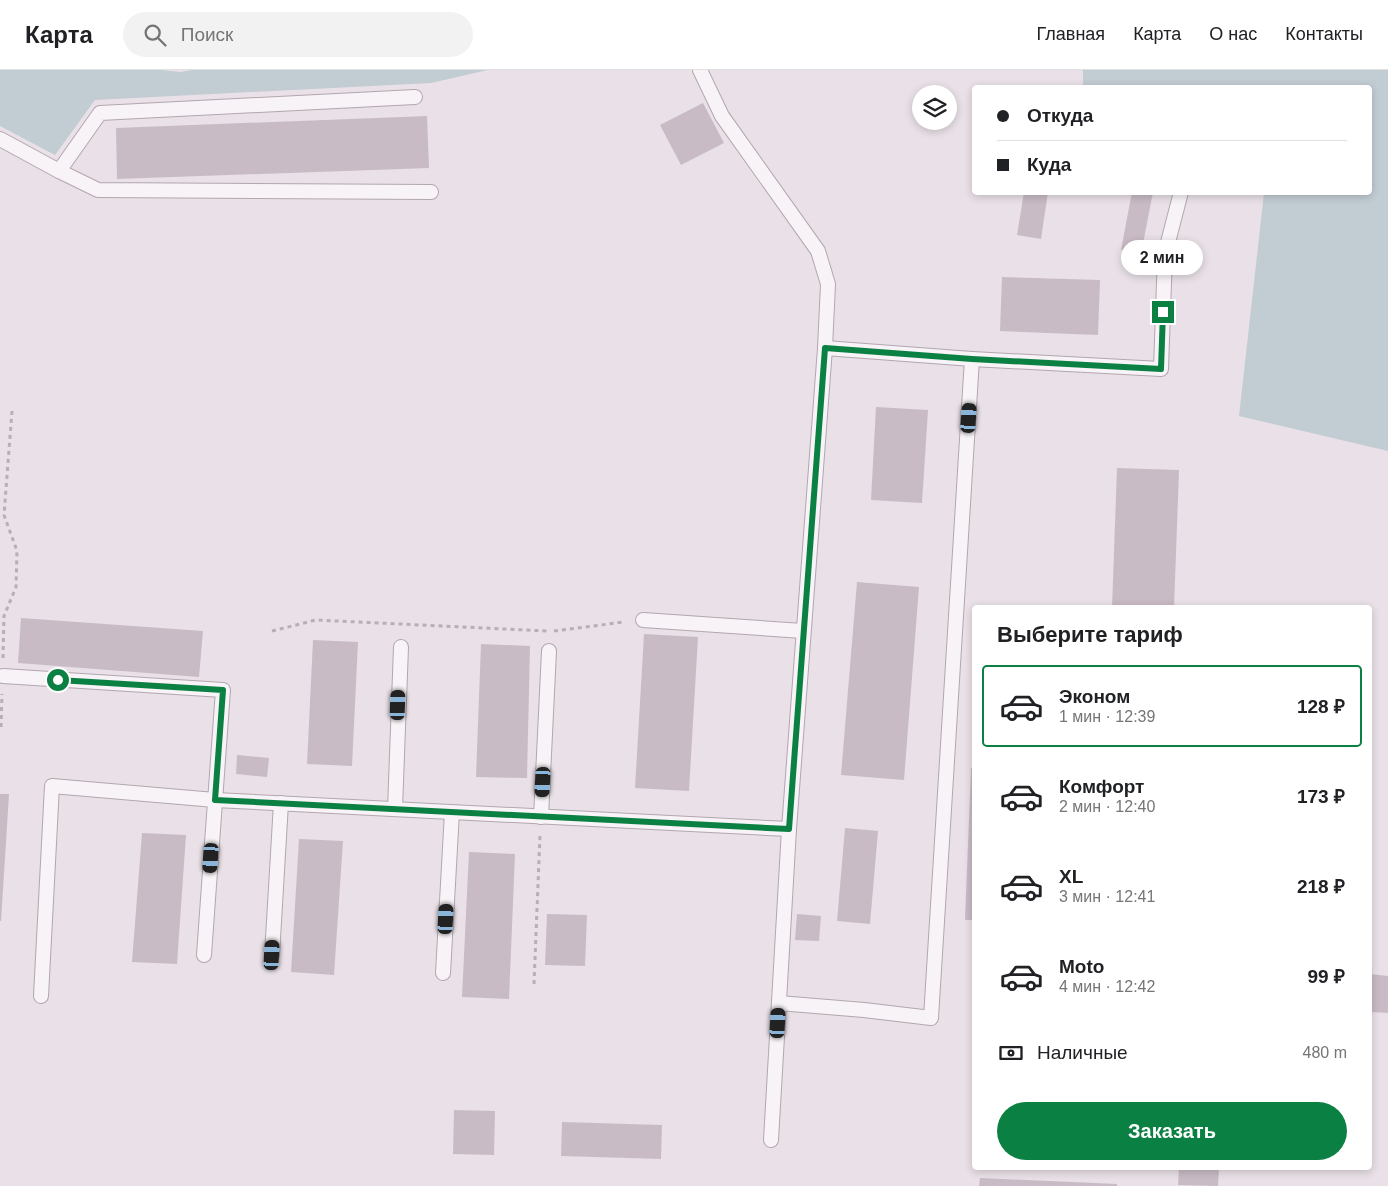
<!DOCTYPE html>
<html lang="ru">
<head>
<meta charset="utf-8">
<style>
  body { margin:0; font-family:Helvetica,sans-serif; background:#f2f2f2; color:#202124; height:100vh; display:flex; flex-direction:column; font-size:19px; white-space:nowrap }
  * { box-sizing:border-box; margin:0 }
  p { font-size:16px; color:#757577 }
  .icon { flex:none; width:28px; height:28px; fill:none; stroke:currentColor; stroke-width:2; stroke-linecap:round; stroke-linejoin:round }
  .map { position:relative; flex:1; overflow:hidden }
  .drawer { position:absolute; left:972px; top:535px; width:400px; height:565px; display:flex; flex-direction:column; background:#fff; border-radius:5px; box-shadow:0 2px 8px #0003 }
  .drawer>* { flex:none }
  .top-card { position:absolute; left:972px; top:15px; width:400px; height:110px; border-radius:5px; box-shadow:0 2px 8px #0003; display:grid; align-content:center; height:110px; padding:0 25px; background:#fff }
  .fabs { position:absolute; left:912px; top:15px; display:grid; gap:10px }
  .fabs a { display:grid; place-items:center; width:45px; height:45px; border-radius:50%; background:#fff; box-shadow:0 2px 8px #0003; font-size:25px }
  .end { position:absolute; width:22px; height:22px; margin:-11px; border:6px solid #0b8043; background:#fff; box-shadow:0 0 0 2px #fff }
  .from { border-radius:50% }
  .bubble { position:absolute; height:35px; border-radius:18px; background:#fff; box-shadow:0 2px 8px #0003; font-size:16px; font-weight:800; line-height:35px; text-align:center }
  .car { position:absolute; width:15px; height:30px; margin:-15px -8px; border-radius:6px; box-shadow:0 0 4px 1px #0007; background:linear-gradient(#222 24%,#8ab4d8 0 40%,#222 0 76%,#8ab4d8 0 86%,#222 0) }
  .top-card b { display:flex; align-items:center; gap:18px; height:48px; font-size:19px }
  .top-card b+b { border-top:1px solid #e0e0e0 }
  .top-card i { width:12px; height:12px; background:#202124 }
  ul { padding:0; list-style:none }
  li { display:flex; align-items:center; gap:15px; height:82px; margin:0 10px 8px; padding:0 15px; border:2px solid transparent; border-radius:5px }
  li div { flex:1 }
  li b { display:block; font-size:19px }
  li em { font-style:normal; font-weight:800 }
  li.selected { border-color:#0b8043 }
  li>.icon { width:45px; height:45px; stroke-width:1.5 }
  h2 { padding:0 25px; font-size:22px; line-height:60px }
  .pay { display:flex; align-items:center; gap:12px; height:55px; padding:0 25px; font-size:19px }
  .pay p { margin-inline-start:auto }
  .cta { display:flex; gap:10px; margin-top:auto; padding:10px 25px }
  .cta a { flex:1; height:58px; border-radius:30px; background:#0b8043; color:#fff; font-size:20px; font-weight:800; line-height:58px; text-align:center }
  header { display:flex; align-items:center; gap:30px; box-sizing:border-box; height:70px; padding:0 25px; background:#fff; border-bottom:1px solid #e0e0e0 }
  header strong { font-size:24px }
  nav { display:flex; gap:28px; margin-inline-start:auto; font-size:18px }
  .search { width:350px; height:45px; background:#f2f2f2; display:flex; align-items:center; gap:12px; box-sizing:border-box; padding:0 18px; border-radius:28px; color:#757577; font-size:19px }
  .map>svg:first-child { display:block }
  .green { fill:#c2cdd3 }
  .building { fill:#c9bbc5 }
  .lines { fill:none; stroke-linecap:round; stroke-linejoin:round }
  .lane-casing { stroke:#b3a6b0; stroke-width:16 }
  .path { stroke:#b9aeb6; stroke-width:3; stroke-dasharray:4 4; stroke-linecap:butt }
  .lane { stroke:#f7f3f6; stroke-width:14 }
  .route { stroke:#0b8043; stroke-width:6 }
</style>
</head>
<body>
<header>
<strong>Карта</strong>
<div class="search"><svg class="icon" aria-label="search" viewBox="0 0 24 24"><circle cx="10" cy="10" r="6"/><path d="M15 15l6 6"/></svg>Поиск</div>
<nav><a>Главная</a><a>Карта</a><a>О нас</a><a>Контакты</a></nav>
</header>
<div class="map">
<svg width="1388" height="1116" viewBox="0 0 1388 1116">
  <rect width="100%" height="100%" fill="#e9e1e7"/>
  <g class="green">
    <polygon points="0,0 161,0 181,2 192,0 488,0 431,13 95,30 55,85 0,56"/>
    <polygon points="1083,0 1388,0 1388,381 1239,346 1264,123 1370,122 1370,18 1083,17"/>
  </g>
  <g class="building">
    <polygon points="703,33 724,73 681,95 660,55"/>
    <polygon points="427,46 429,98 117,109 116,58"/>
    <polygon points="1024,122 1048,122 1041,169 1017,165"/>
    <polygon points="1132,122 1153,122 1141,184 1121,180"/>
    <polygon points="1002,207 1100,210 1098,265 1000,261"/>
    <polygon points="876,337 928,340 922,433 871,430"/>
    <polygon points="1117,398 1179,400 1174,538 1112,538"/>
    <polygon points="857,512 919,517 904,710 841,705"/>
    <polygon points="21,548 203,561 199,607 18,593"/>
    <polygon points="644,564 698,567 689,721 635,718"/>
    <polygon points="313,570 358,572 352,696 307,694"/>
    <polygon points="481,574 530,576 527,708 476,707"/>
    <polygon points="237,685 269,688 267,707 236,704"/>
    <polygon points="971,698 975,698 975,850 965,850"/>
    <polygon points="0,724 9,724 1,851 0,851"/>
    <polygon points="845,758 878,761 870,854 837,851"/>
    <polygon points="142,763 186,765 177,894 132,892"/>
    <polygon points="299,769 343,771 334,905 291,902"/>
    <polygon points="469,782 515,784 509,929 462,927"/>
    <polygon points="547,844 587,845 585,896 545,895"/>
    <polygon points="797,844 821,846 819,871 795,870"/>
    <polygon points="1370,904 1388,906 1388,943 1370,942"/>
    <polygon points="454,1040 495,1041 494,1085 453,1084"/>
    <polygon points="562,1052 662,1055 661,1089 561,1086"/>
    <polygon points="1179,1098 1219,1098 1218,1116 1178,1115"/>
    <polygon points="980,1108 1117,1114 1117,1116 979,1116"/>
  </g>
  <g class="lines">
    <defs>
      <g id="lane">
        <polyline points="700,0 722,46 818,181 828,214 825,278 789,759 771,1070"/>
        <polyline points="0,69 59,101 98,120 431,122"/>
        <polyline points="59,101 100,43 415,27"/>
        <polyline points="825,278 972,289 1161,299 1165,184 1181,122"/>
        <polyline points="643,550 803,561"/>
        <polyline points="3,606 223,620 204,885"/>
        <polyline points="395,739 401,577"/>
        <polyline points="541,747 549,581"/>
        <polyline points="272,885 281,733"/>
        <polyline points="443,903 452,742"/>
        <polyline points="41,926 52,716 215,730 789,759"/>
        <polyline points="779,933 864,940 931,948 972,289"/>
      </g>
    </defs>
    <use href="#lane" class="lane-casing"/>
    <g class="path">
      <polyline points="272,561 316,550 547,561"/>
      <polyline points="554,561 624,552"/>
      <polyline points="3,588 4,546 16,517 17,481 4,445 12,341"/>
      <polyline points="1,657 2,624"/>
      <polyline points="534,914 540,765"/>
    </g>
    <use href="#lane" class="lane"/>
  </g>
  <g class="lines">
    <polyline class="route" points="58,610 223,620 215,730 789,759 825,278 972,289 1161,299 1163,242"/>
  </g>
</svg>
<div class="fabs">
<a><svg class="icon" aria-label="layers" viewBox="0 0 24 24"><path d="M12 4l9 5-9 5-9-5zM3 14l9 5 9-5"/></svg></a>
</div>
<i class="end from" style="left:58px;top:610px"></i>
<i class="end" style="left:1163px;top:242px"></i>
<div class="bubble" style="left:1121px;top:170px;width:82px">2 мин</div>
<i class="car" style="left:969px;top:348px;rotate:4deg"></i>
<i class="car" style="left:398px;top:635px;rotate:2deg"></i>
<i class="car" style="left:543px;top:712px;rotate:183deg"></i>
<i class="car" style="left:211px;top:788px;rotate:184deg"></i>
<i class="car" style="left:446px;top:849px;rotate:3deg"></i>
<i class="car" style="left:272px;top:885px;rotate:3deg"></i>
<i class="car" style="left:778px;top:953px;rotate:3deg"></i>
<div class="top-card">
<b><i class="from"></i>Откуда</b>
<b><i></i>Куда</b>
</div>
<section class="drawer">
<h2>Выберите тариф</h2>
<ul>
<li class="selected"><svg class="icon" aria-label="car" viewBox="0 0 24 24"><path d="M5 17H2v-5l4-1 3-4h7l3 4 3 1v5h-3M9 17h6M6 11h13"/><circle cx="7" cy="17" r="2"/><circle cx="17" cy="17" r="2"/></svg><div><b>Эконом</b><p>1 мин · 12:39</p></div><em>128 ₽</em></li>
<li><svg class="icon" aria-label="car" viewBox="0 0 24 24"><path d="M5 17H2v-5l4-1 3-4h7l3 4 3 1v5h-3M9 17h6M6 11h13"/><circle cx="7" cy="17" r="2"/><circle cx="17" cy="17" r="2"/></svg><div><b>Комфорт</b><p>2 мин · 12:40</p></div><em>173 ₽</em></li>
<li><svg class="icon" aria-label="car" viewBox="0 0 24 24"><path d="M5 17H2v-5l4-1 3-4h7l3 4 3 1v5h-3M9 17h6M6 11h13"/><circle cx="7" cy="17" r="2"/><circle cx="17" cy="17" r="2"/></svg><div><b>XL</b><p>3 мин · 12:41</p></div><em>218 ₽</em></li>
<li><svg class="icon" aria-label="car" viewBox="0 0 24 24"><path d="M5 17H2v-5l4-1 3-4h7l3 4 3 1v5h-3M9 17h6M6 11h13"/><circle cx="7" cy="17" r="2"/><circle cx="17" cy="17" r="2"/></svg><div><b>Moto</b><p>4 мин · 12:42</p></div><em>99 ₽</em></li>
</ul>
<div class="pay"><svg class="icon" aria-label="cash" viewBox="0 0 24 24"><path d="M3 7h18v10H3z"/><circle cx="12" cy="12" r="2"/></svg>Наличные<p>480 m</p></div>
<div class="cta"><a>Заказать</a></div>
</section>
</div>
</body>
</html>
